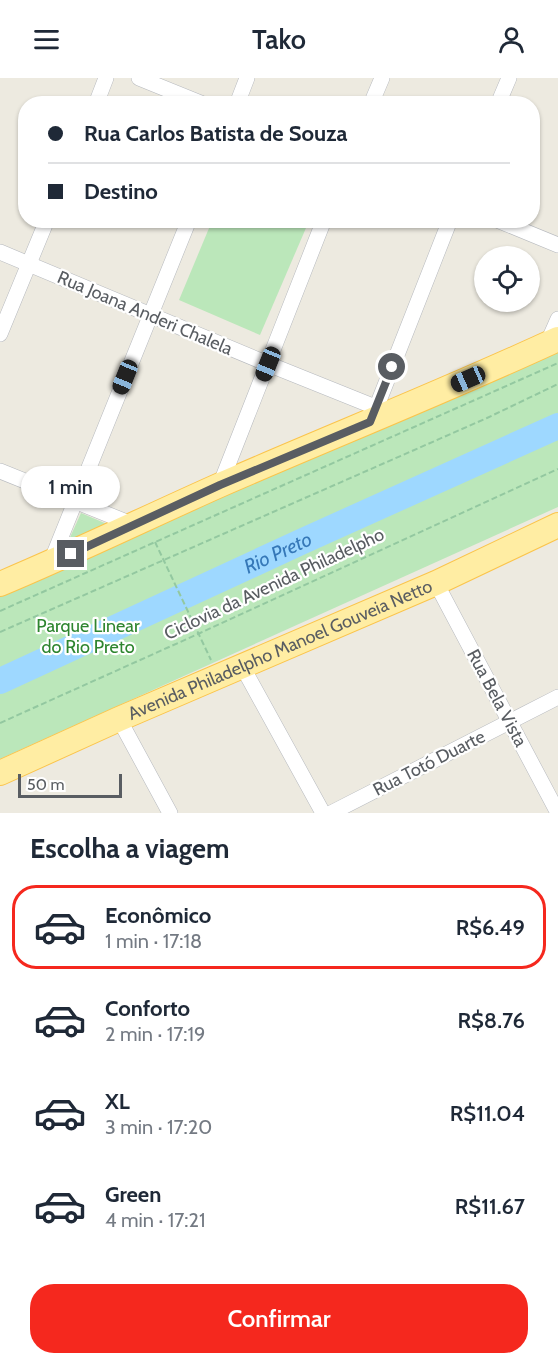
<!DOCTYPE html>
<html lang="pt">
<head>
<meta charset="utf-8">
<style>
  body { margin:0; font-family:Cabin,sans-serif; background:#f6f6f7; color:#1f2937; height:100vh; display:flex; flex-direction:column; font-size:22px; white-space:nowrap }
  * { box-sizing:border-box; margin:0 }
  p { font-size:20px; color:#747a83 }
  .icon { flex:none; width:33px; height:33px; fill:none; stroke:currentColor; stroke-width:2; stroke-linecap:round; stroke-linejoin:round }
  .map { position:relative; height:735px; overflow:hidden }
  .panel { display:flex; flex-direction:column; background:#fff; flex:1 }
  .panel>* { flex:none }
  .banner { position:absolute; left:18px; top:18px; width:522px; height:132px; border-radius:24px; box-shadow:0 2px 4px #0004; display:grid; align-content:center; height:132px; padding:0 30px; background:#fff }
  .controls { position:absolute; left:474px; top:168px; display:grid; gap:12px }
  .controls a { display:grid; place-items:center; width:66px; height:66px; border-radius:50%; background:#fff; box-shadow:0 2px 4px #0004; font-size:30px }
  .scale { position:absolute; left:18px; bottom:15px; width:104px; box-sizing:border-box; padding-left:6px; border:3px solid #595d62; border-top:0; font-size:16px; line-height:21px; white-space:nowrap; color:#595d62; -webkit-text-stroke:4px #fff; paint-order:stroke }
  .end { position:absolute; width:27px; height:27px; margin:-14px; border:8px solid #595d62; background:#fff; box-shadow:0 0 0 3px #fff }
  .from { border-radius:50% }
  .bubble { position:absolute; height:42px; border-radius:21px; background:#fff; box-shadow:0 2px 4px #0004; font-size:20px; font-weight:600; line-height:42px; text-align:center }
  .car { position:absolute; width:18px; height:36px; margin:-18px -9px; border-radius:8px; box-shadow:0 0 4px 2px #0007; background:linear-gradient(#222 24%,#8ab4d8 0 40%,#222 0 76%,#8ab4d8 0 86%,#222 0) }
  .banner b { display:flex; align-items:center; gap:21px; height:57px; font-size:22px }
  .banner b+b { border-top:2px solid #e0e1e3 }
  .banner i { width:15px; height:15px; background:#1f2937 }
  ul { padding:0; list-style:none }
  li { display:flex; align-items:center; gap:18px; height:84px; margin:0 12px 9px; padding:0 18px; border:3px solid transparent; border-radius:24px }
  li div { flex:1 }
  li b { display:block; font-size:22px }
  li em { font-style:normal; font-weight:600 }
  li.on { border-color:#f5281e }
  li>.icon { width:54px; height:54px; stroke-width:1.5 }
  h2 { padding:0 30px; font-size:27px; line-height:72px }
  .button { display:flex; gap:12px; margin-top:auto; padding:12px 30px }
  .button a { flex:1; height:69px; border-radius:24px; background:#f5281e; color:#fff; font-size:24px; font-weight:600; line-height:69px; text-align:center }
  header { display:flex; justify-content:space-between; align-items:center; height:78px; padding:0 30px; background:#fff; font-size:27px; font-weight:600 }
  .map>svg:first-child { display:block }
  .green { fill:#bbe7ba }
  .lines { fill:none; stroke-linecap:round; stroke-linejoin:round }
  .river { stroke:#9ed8ff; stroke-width:26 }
  .minor-casing { stroke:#b6b9be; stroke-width:16 }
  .primary-casing { stroke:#fbc44b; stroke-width:26 }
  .path { stroke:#93c8a0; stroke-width:2; stroke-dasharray:6 3; stroke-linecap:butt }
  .minor { stroke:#fff; stroke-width:15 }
  .primary { stroke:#ffeda3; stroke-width:24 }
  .route { stroke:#595d62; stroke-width:8 }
  .labels { text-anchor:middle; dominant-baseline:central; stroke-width:4.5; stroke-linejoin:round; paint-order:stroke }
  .street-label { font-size:18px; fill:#595d62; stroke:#fff }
  .park-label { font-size:18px; fill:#2e852f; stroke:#fff }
  .water-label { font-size:20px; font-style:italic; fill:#3578b8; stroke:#fff }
</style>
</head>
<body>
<header><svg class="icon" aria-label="menu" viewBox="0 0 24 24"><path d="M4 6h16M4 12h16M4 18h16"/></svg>Tako<svg class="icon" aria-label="person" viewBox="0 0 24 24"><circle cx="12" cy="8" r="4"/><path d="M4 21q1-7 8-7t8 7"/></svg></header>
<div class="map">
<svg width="558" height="735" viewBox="0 0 558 735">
  <rect width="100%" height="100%" fill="#edeae0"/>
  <g class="green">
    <polygon points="212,143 309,143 260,257 179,222"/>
    <polygon points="558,268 558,429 0,681 0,516"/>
    <polygon points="81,435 107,446 67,466"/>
  </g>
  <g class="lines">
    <path class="river" id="s1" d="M 0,603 L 303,463 L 558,348"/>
    <defs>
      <g id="minor">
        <polyline points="139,0 203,26"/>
        <polyline points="96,26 106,0"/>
        <polyline points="237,26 247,0"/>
        <polyline points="371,26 382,0"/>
        <polyline points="498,26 509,0"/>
        <polyline points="497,142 558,167"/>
        <polyline points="0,174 268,286 390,335"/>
        <polyline points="0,256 47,142"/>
        <polyline points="547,266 558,241"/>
        <polyline points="373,338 450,142"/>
        <polyline points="0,393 134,447"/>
        <polyline points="220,407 324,142"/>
        <polyline points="50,486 189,142"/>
        <polyline points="436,505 558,735"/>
        <polyline points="242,588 323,735"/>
        <polyline points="119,641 170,735"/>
        <polyline points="331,735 558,619"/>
      </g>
      <g id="primary">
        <path d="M 0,506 C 74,475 146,440 220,407 C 332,358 446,313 558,261"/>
        <path id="s2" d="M 0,695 L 119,641 L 436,505 L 558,447"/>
      </g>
    </defs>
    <use href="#minor" class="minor-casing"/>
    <use href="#primary" class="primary-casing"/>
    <g class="path">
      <polyline points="155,464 211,582"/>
      <polyline points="0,533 558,285"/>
      <polyline points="0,554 487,340 558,306"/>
      <polyline points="0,645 198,556 558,391"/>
    </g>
    <use href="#minor" class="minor"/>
    <use href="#primary" class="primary"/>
  </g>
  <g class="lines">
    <polyline class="route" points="71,476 220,407 370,344 392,289"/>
  </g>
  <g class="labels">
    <g class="street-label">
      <text transform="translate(145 235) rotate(23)">Rua Joana Anderi Chalela</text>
      <text transform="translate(274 506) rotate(-25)">Ciclovia da Avenida Philadelpho</text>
      <text stroke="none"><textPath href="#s2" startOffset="306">Avenida Philadelpho Manoel Gouveia Netto</textPath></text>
      <text transform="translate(497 620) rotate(62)">Rua Bela Vista</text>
      <text transform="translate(429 685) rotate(-27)">Rua Totó Duarte</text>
    </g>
    <g class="park-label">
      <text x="88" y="548">Parque Linear<tspan x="88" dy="21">do Rio Preto</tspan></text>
    </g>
    <g class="water-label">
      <text stroke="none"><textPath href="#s1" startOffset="306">Rio Preto</textPath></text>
    </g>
  </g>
</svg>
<div class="controls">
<a><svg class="icon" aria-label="locate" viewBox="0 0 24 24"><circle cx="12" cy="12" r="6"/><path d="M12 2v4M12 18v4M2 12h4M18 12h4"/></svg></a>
</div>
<div class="scale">50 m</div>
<i class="end from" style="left:392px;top:289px"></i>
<i class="end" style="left:71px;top:476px"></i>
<div class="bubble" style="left:21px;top:388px;width:99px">1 min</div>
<i class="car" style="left:268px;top:286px;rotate:202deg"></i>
<i class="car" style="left:125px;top:299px;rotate:202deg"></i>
<i class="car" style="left:468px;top:301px;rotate:246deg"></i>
<div class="banner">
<b><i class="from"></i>Rua Carlos Batista de Souza</b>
<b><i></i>Destino</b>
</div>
</div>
<section class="panel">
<h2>Escolha a viagem</h2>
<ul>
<li class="on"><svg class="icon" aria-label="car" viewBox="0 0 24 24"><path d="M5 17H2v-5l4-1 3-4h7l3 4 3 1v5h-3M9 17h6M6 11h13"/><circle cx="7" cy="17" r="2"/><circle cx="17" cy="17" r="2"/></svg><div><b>Econômico</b><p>1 min · 17:18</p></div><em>R$6.49</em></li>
<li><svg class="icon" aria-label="car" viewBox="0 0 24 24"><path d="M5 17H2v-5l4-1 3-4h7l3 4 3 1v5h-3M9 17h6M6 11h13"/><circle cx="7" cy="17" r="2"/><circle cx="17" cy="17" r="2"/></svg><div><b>Conforto</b><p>2 min · 17:19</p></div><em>R$8.76</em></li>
<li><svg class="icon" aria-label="car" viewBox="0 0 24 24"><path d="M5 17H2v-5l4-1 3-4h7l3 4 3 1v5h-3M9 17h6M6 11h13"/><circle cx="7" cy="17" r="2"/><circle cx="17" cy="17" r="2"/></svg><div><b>XL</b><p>3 min · 17:20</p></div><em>R$11.04</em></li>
<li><svg class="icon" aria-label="car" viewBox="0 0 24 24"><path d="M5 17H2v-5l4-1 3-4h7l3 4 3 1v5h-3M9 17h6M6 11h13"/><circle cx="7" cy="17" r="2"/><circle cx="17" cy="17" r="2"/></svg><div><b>Green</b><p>4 min · 17:21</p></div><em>R$11.67</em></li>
</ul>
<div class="button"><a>Confirmar</a></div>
</section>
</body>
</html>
